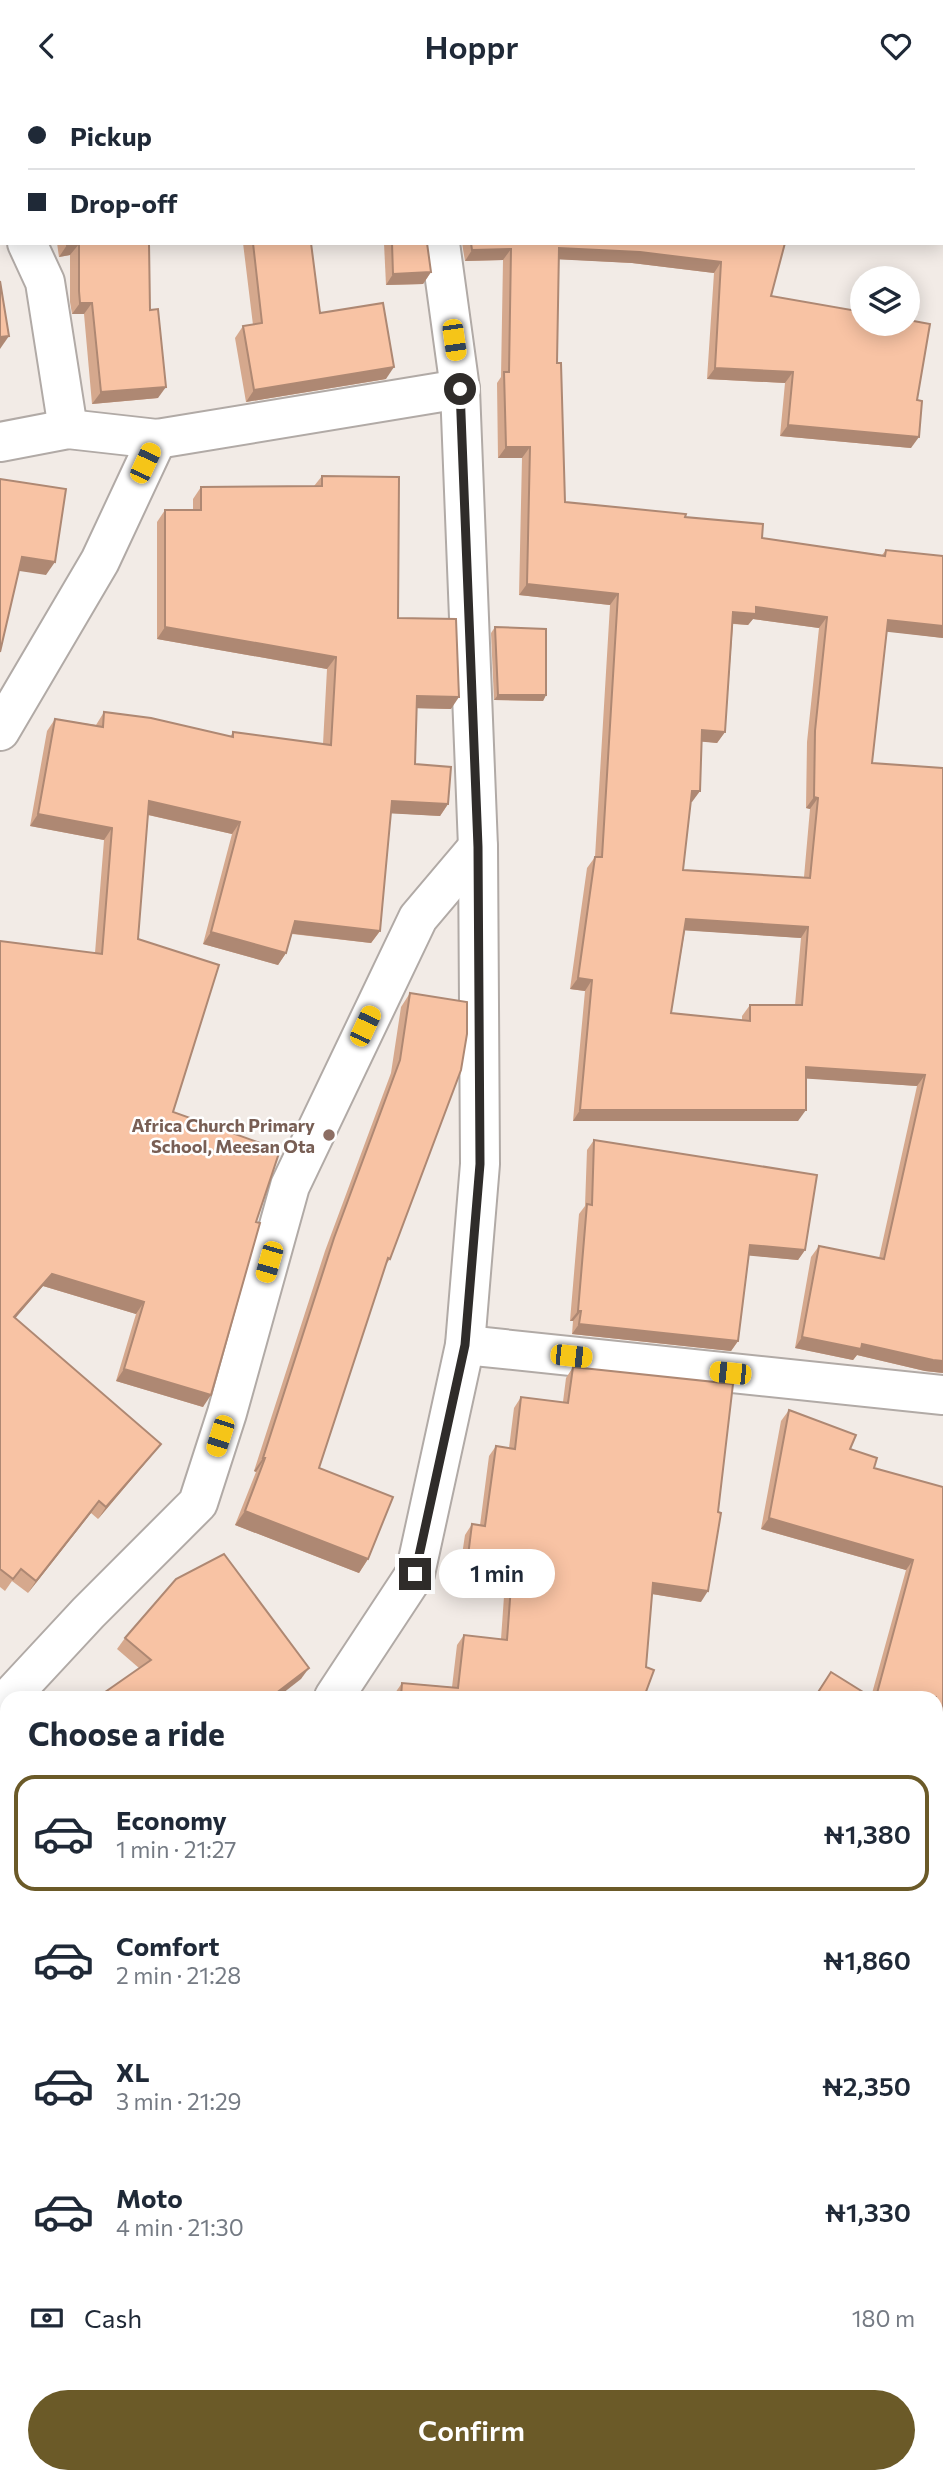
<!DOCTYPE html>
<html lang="en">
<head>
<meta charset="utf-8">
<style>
  body { margin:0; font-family:Commissioner,sans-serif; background:#f2f2f3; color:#1f2937; height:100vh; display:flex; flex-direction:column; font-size:26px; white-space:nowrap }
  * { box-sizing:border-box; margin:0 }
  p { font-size:23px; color:#747a83 }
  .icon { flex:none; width:38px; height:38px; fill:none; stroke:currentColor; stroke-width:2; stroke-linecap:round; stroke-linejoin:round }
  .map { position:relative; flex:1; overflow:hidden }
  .details { position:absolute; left:0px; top:1600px; width:943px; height:793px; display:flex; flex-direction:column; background:#fff; border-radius:21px 21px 0 0; box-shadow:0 4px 18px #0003 }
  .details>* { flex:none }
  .banner { position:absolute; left:0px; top:0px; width:943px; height:154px; box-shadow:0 4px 18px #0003; display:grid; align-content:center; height:154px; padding:0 28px; background:#fff }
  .fabs { position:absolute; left:850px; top:175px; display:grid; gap:14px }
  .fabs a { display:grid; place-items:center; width:70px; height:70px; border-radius:50%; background:#fff; box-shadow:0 4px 18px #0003; font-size:35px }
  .end { position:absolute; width:32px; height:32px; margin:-16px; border:9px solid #2f2c2a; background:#fff; box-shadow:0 0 0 4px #fff }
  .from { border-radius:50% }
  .bubble { position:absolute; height:49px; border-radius:24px; background:#fff; box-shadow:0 4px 18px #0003; font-size:23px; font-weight:600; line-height:49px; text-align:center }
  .car { position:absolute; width:21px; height:42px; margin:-21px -10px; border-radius:9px; box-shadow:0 0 5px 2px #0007; background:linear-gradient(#f5c518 24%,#345 0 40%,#f5c518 0 76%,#345 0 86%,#f5c518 0) }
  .banner b { display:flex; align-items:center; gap:24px; height:66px; font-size:26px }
  .banner b+b { border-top:2px solid #e0e1e3 }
  .banner i { width:18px; height:18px; background:#1f2937 }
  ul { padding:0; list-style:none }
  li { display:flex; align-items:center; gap:21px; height:116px; margin:0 14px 10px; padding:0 14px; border:4px solid transparent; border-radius:21px }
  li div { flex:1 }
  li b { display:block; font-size:26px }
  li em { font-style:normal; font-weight:600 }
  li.on { border-color:#6b5a28 }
  li>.icon { width:63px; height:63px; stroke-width:1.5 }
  h2 { padding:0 28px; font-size:32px; line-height:84px }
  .pay { display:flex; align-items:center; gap:18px; height:77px; padding:0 28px; font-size:26px }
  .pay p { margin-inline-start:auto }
  .cta { display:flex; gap:14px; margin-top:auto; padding:14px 28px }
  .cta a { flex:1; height:80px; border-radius:42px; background:#6b5a28; color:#fff; font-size:28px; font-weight:600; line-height:80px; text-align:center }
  header { display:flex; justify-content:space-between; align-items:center; height:91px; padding:0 28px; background:#fff; font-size:32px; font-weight:600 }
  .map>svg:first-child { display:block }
  .forest { fill:#8fcc7f }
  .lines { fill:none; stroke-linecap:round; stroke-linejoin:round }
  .minor-casing { stroke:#b1aaa6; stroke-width:42 }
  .minor { stroke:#fff; stroke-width:38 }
  .wall { fill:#d5a88d; fill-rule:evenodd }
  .shaded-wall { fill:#ae8873 }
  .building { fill:#f8c3a4; stroke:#ae8873; stroke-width:2; fill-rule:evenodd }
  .route { stroke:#2f2c2a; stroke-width:9 }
  .education-dot { fill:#8d6e63; stroke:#fff; stroke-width:2.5 }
  .labels { text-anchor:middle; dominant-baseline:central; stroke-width:5; stroke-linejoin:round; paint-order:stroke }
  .education-label { font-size:18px; font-weight:bold; fill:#785e54; stroke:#fff; text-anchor:end }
</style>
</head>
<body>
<header><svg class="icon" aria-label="back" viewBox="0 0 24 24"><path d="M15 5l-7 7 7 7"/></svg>Hoppr<svg class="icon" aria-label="heart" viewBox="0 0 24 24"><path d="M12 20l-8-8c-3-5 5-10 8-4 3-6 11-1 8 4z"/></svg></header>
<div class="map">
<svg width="943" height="2391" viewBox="0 0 943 2391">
  <rect width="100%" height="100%" fill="#f2ebe6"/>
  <polygon class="forest" points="943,2022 943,2391 0,2391 7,2385 936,2385 936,2024"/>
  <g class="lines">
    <defs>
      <g id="minor">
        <polyline points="418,0 419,2"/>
        <polyline points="770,2 771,0"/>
        <polyline points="0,90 2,94"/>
        <polyline points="27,152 45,191 68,338"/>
        <polyline points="0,351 68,338 157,348 460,298"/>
        <polyline points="0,640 100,470 157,348"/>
        <polyline points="465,1254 943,1304"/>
        <polyline points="10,1606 88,1522 198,1412 227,1322 290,1095 418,827 478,756"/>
        <polyline points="334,1606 415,1483 465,1254 480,1073 478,756 460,298 440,152"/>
        <polyline points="936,1836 943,1833"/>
        <polyline points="7,1998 7,1999"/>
        <polyline points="0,2160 7,2128"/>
        <polyline points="936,2248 943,2257"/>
        <polyline points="351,2385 353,2391"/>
        <polyline points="269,2391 284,2385"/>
      </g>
    </defs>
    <use href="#minor" class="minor-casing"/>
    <use href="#minor" class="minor"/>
  </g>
  <g class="wall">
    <polygon points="0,0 2,2 2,59 1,59"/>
    <polygon points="546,0 754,0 753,2 545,2"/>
    <polygon points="943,0 943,123 942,122 942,2"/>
    <polygon points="57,152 149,152 150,219 158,307 92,313 84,223 72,223 70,211 70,164 59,166"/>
    <polygon points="243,152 311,152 320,222 386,288 246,311 235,247 243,235 253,234"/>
    <polygon points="384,152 427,152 431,181 423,193 386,194"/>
    <path d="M 462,152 L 785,152 L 771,205 L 917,309 L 911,357 L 780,345 L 785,292 L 707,288 L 714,182 L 632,172 L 559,168 L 557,272 L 565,411 L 685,426 L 762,447 L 882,464 L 886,459 L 943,465 L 943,547 L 887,540 L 872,672 L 943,677 L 943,1282 L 925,1280 L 857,1264 L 853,1269 L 795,1257 L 811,1166 L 819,1155 L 879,1167 L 917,995 L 806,987 L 798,1030 L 573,1030 L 585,900 L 570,898 L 587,777 L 595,766 L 610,514 L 519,504 L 522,367 L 498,367 L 497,292 L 501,286 L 503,169 L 465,170 ZM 753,528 L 819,537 L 807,651 L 806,717 L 810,718 L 804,786 L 683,779 L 691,711 L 700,700 L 701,650 L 717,652 L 725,641 L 733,533 L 748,534 ZM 685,839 L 801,847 L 795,914 L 750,914 L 742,925 L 742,929 L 671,922 Z"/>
    <polygon points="322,385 398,527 451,618 416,617 415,673 448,713 440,725 391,722 380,840 371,852 292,843 286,862 278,874 203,853 232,743 148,724 138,848 173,1021 256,1131 203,1316 116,1290 136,1223 43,1195 15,1227 152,1364 98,1428 91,1422 28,1502 12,1490 5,1500 0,1496 0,850 95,862 104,749 30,735 47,640 55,628 96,634 104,621 230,646 233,641 323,653 327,578 157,548 157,431 165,419 193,419 193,408 201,396 314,395"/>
    <polygon points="495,536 546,604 543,610 494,609 491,542"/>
    <polygon points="410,902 390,1168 384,1176 319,1377 368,1468 359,1482 235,1434 256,1381 254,1380 325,1160 391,982 401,916"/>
    <polygon points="594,1049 805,1159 798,1169 748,1164 738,1250 731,1260 572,1243 573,1230 570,1230 579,1123 585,1115 587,1059"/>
    <polygon points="573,1276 701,1511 652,1503 644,1606 395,1606 395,1602 402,1592 452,1596 457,1554 464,1544 501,1548 505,1491 459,1484 465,1444 472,1433 480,1434 489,1365 496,1355 509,1357 514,1317 521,1306 563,1311 566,1287"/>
    <polygon points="789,1319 850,1358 874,1377 943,1396 936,1606 814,1606 831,1581 871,1606 906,1479 761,1438 781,1330"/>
    <polygon points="125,1547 301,1588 139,1577 117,1558"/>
    <polygon points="943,1888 943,2159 936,2151 936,1893"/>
    <polygon points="7,2236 7,2385 0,2391 0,2240"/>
    <polygon points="695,2385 932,2385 925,2391 700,2391"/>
  </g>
  <g class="shaded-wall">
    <polygon points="79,153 70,164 59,166 67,154"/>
    <polygon points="559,157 640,161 721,171 714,182 632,172 552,168"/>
    <polygon points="511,158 503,169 465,170 472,159"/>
    <polygon points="431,181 423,193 386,194 393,183"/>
    <polygon points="80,212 92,212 84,223 72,223"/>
    <polygon points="9,245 0,258 0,246"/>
    <polygon points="394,276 386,288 246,311 254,299"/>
    <polygon points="715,277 793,281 785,292 707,288"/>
    <polygon points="166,296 158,307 92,313 101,301"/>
    <polygon points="788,334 919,346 911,357 780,345"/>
    <polygon points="506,356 530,356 522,367 498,367"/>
    <polygon points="22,466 55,471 46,484 13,479"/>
    <polygon points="527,493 618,503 610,514 519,504"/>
    <polygon points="756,516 827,526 819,537 753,528 748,534 726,532 733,521"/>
    <polygon points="888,529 943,535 943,547 880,540"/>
    <polygon points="165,536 336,566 327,578 157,548"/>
    <polygon points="498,604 546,604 543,610 494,609"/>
    <polygon points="417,605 459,606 451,618 408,617"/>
    <polygon points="702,639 725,641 717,652 694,650"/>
    <polygon points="692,700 700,700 692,711 685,711"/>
    <polygon points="814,706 818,707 810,718 806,717"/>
    <polygon points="149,710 240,731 232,743 140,722"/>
    <polygon points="392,710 448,713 440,725 384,722"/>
    <polygon points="38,723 112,737 104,749 30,735"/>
    <polygon points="686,828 808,836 801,847 679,839"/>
    <polygon points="295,830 380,840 371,852 287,842"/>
    <polygon points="211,841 286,862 278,874 203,853"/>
    <polygon points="578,887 592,889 585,900 570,898"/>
    <polygon points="806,976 925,984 917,995 798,987"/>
    <polygon points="580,1019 806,1019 798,1030 573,1030"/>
    <polygon points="750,1154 805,1159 798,1169 743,1164"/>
    <polygon points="52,1183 144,1211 136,1223 43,1195 6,1238 14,1226"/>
    <polygon points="578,1220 581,1220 573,1230 570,1230"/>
    <polygon points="579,1233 738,1250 731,1260 572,1243"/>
    <polygon points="802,1246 862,1253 943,1270 943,1282 925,1280 857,1264 853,1269 795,1257"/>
    <polygon points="124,1278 211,1304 203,1316 116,1290"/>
    <polygon points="161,1353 152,1364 98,1428 106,1416"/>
    <polygon points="263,1367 265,1367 256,1381 254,1380"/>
    <polygon points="99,1410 91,1422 28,1502 36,1490"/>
    <polygon points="245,1420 368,1468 359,1482 235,1434"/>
    <polygon points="769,1427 913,1469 906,1479 761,1438"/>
    <polygon points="467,1473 512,1481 505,1491 459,1484"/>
    <polygon points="653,1492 708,1500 701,1511 646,1502"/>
    <polygon points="309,1577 301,1588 278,1606 271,1606"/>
    <polygon points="7,1876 7,1882 0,1887 0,1881"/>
    <polygon points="943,2370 943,2375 936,2380 936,2376"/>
    <polygon points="927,2385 932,2385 925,2391 919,2391"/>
  </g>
  <g class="building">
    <polygon points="0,0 350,0 350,2 2,2 2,18 0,11"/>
    <polygon points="549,0 631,0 630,2 553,2"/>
    <polygon points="655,0 754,0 753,2 658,2"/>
    <polygon points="883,0 943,0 943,100 942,98 942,2 881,2"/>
    <polygon points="67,152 149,152 150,219 158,218 166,296 101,301 92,212 80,212 79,200 79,153 67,154"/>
    <polygon points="253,152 311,152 320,222 383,212 394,276 254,299 243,235 262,232"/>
    <polygon points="392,152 427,152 431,181 393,183"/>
    <path d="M 471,152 L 785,152 L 771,205 L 863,221 L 863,233 L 908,233 L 908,229 L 930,233 L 917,309 L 922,310 L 919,346 L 788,334 L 793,281 L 715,277 L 721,171 L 640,161 L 559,157 L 557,272 L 561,272 L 565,411 L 686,423 L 685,426 L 763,433 L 762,447 L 885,465 L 886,459 L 943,465 L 943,535 L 888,529 L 872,672 L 943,677 L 943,1270 L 933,1269 L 862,1253 L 861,1258 L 802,1246 L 819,1155 L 884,1168 L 925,984 L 806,976 L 806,1019 L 580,1019 L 592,889 L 578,887 L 595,766 L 602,766 L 618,503 L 527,493 L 530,356 L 506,356 L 504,281 L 509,281 L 511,158 L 472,159 ZM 756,516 L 827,526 L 815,640 L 814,706 L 818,707 L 810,787 L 683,779 L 692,700 L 700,700 L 702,639 L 725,641 L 733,521 L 756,523 ZM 686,828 L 808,836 L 802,914 L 750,914 L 750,930 L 671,922 Z"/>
    <polygon points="0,190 9,245 0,246"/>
    <polygon points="322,385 399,386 398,527 456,528 459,606 417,605 415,673 451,676 448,713 392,710 380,840 295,830 286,862 211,841 240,731 149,710 138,848 219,874 173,1021 280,1059 256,1131 260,1132 211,1304 124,1278 144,1211 52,1183 14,1226 161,1353 106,1416 99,1410 36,1490 21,1478 13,1488 0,1478 0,850 102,863 112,737 38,723 55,628 103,636 104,621 151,627 233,646 233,641 331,654 336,566 165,536 165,419 201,419 201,396 322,395"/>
    <polygon points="0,388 66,398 55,471 22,466 0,561"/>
    <polygon points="495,536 546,538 546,604 498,604"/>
    <polygon points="410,902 467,911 467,943 461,979 390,1168 388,1167 319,1377 393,1406 368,1468 245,1420 265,1367 263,1367 334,1147 400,969"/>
    <polygon points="594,1049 817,1084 805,1159 750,1154 738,1250 579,1233 581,1220 578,1220 587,1113 592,1114"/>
    <polygon points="573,1276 733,1293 718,1421 721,1422 708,1500 653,1492 646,1576 654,1579 644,1606 401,1606 402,1592 458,1597 464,1544 507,1549 512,1481 467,1473 472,1433 485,1435 496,1355 515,1358 521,1306 568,1312"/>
    <polygon points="789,1319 856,1344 850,1358 877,1367 874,1377 943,1396 943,1736 936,1749 936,1606 876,1606 913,1469 769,1427"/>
    <polygon points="224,1463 309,1577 271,1606 98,1606 151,1569 125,1547 176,1488"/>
    <polygon points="831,1581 871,1606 815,1606"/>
    <polygon points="7,1675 7,1876 0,1881 0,1681"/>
    <polygon points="943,1888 943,2138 936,2130 936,1893"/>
    <polygon points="7,2236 7,2251 1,2239"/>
    <polygon points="7,2253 7,2385 55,2385 58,2391 0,2391 0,2256"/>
    <polygon points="943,2316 943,2370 938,2374 939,2375 936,2377 936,2321"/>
    <polygon points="439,2385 620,2385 624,2391 435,2391 440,2387"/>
    <polygon points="712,2385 927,2385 919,2391 717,2391"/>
  </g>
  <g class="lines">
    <polyline class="route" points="415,1483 465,1254 480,1073 478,756 460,298"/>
  </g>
  <circle class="education-dot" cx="329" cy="1044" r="7"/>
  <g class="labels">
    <g class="education-label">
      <text x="315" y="1034">Africa Church Primary<tspan x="315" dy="21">School, Meesan Ota</tspan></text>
    </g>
  </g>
</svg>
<div class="fabs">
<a><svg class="icon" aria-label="layers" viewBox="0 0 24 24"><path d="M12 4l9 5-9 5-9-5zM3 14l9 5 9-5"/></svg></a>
</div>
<i class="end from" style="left:460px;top:298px"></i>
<i class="end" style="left:415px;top:1483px"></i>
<div class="bubble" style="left:439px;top:1458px;width:116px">1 min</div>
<i class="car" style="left:454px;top:249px;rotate:172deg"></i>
<i class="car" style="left:145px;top:372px;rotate:25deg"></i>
<i class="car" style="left:365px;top:935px;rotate:25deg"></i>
<i class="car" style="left:269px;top:1171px;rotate:196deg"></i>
<i class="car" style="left:571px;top:1265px;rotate:96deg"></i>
<i class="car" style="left:730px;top:1282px;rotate:276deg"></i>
<i class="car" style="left:220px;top:1345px;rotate:198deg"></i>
<div class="banner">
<b><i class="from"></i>Pickup</b>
<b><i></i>Drop-off</b>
</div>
<section class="details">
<h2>Choose a ride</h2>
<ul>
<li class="on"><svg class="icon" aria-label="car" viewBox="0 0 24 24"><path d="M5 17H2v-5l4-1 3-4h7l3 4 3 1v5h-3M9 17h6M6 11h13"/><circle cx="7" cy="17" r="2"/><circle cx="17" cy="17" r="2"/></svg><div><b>Economy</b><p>1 min · 21:27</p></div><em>₦1,380</em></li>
<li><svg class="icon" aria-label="car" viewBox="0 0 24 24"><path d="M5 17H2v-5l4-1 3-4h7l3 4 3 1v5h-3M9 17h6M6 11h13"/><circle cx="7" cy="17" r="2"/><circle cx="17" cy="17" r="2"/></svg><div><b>Comfort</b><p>2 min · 21:28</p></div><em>₦1,860</em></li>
<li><svg class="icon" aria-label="car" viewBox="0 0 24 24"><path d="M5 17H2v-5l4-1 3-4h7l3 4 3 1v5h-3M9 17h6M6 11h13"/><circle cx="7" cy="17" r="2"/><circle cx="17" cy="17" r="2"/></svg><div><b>XL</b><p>3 min · 21:29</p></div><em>₦2,350</em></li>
<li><svg class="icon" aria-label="car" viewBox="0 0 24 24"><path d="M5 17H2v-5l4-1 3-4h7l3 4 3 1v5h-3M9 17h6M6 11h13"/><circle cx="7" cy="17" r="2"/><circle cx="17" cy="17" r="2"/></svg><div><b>Moto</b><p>4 min · 21:30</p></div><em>₦1,330</em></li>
</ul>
<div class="pay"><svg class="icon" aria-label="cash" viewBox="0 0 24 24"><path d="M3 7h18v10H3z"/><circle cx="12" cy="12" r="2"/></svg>Cash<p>180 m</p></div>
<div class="cta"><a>Confirm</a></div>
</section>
</div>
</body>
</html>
